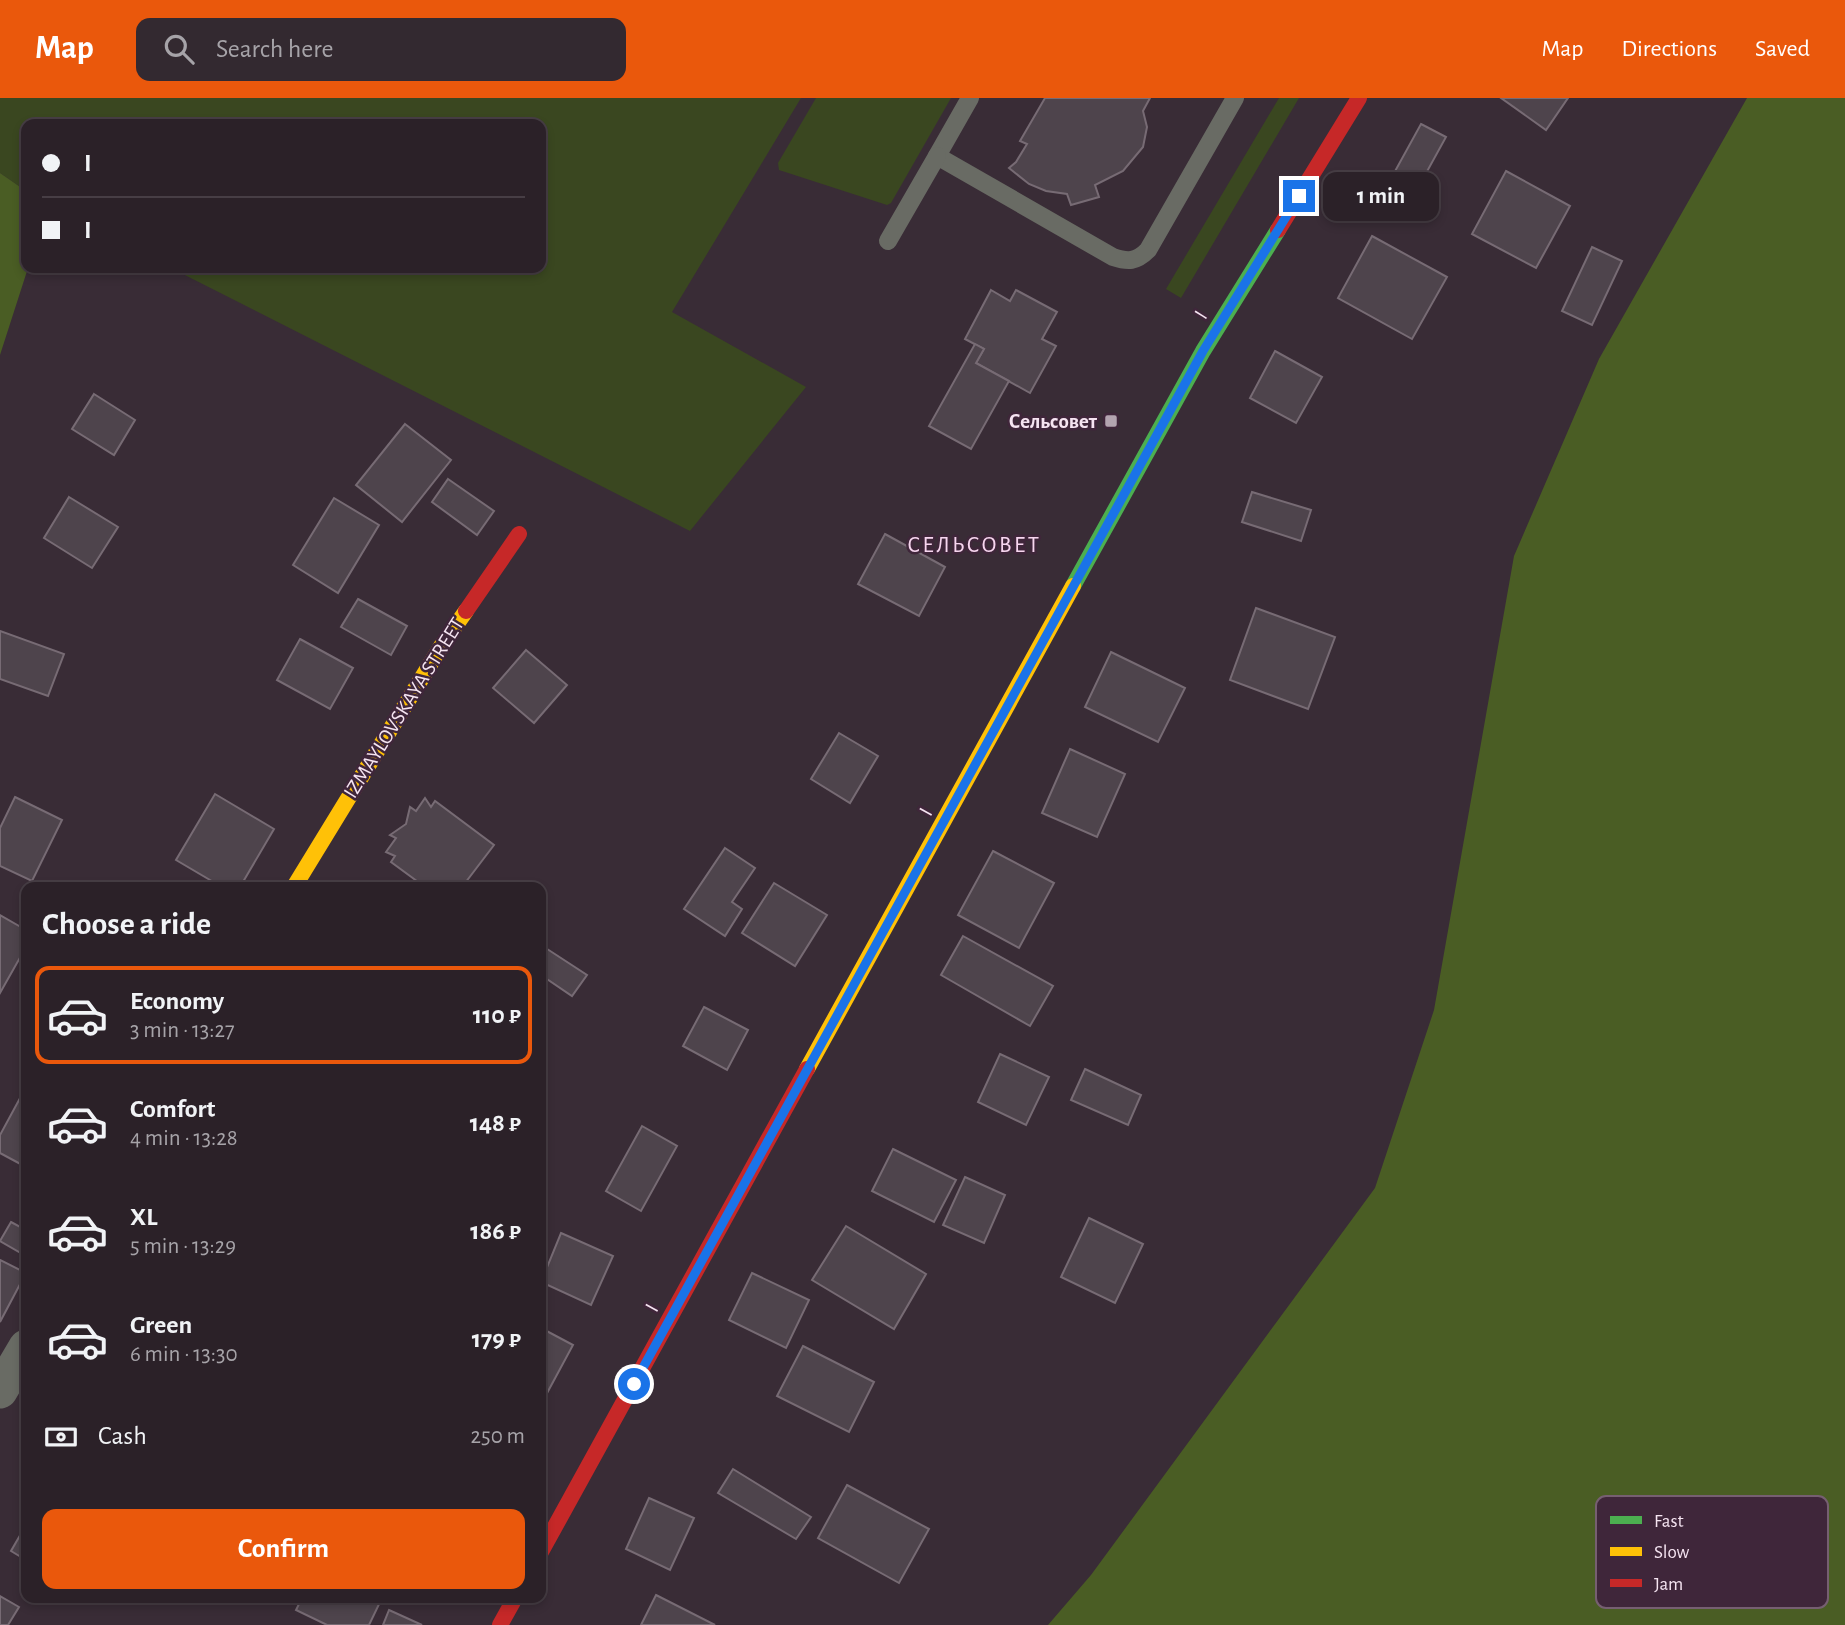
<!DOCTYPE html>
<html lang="en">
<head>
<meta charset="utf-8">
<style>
  body { margin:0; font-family:"Alegreya Sans",sans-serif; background:#332930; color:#f1f3f6; height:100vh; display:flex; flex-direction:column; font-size:26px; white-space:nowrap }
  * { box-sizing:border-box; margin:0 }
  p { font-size:23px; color:#a6a3a8 }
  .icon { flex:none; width:38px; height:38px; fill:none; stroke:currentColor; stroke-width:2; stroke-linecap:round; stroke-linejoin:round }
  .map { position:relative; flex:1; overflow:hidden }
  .side { position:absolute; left:21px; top:784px; width:525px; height:721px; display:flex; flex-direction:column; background:#2b2128; border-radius:14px; box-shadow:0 4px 10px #0003,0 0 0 2px #473e45 }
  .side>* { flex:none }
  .hud { position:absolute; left:21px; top:21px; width:525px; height:154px; border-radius:14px; box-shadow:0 4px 10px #0003,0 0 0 2px #473e45; display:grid; align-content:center; height:154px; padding:0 21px; background:#2b2128 }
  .end { position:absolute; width:32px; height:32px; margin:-16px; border:9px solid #1a73e8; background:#fff; box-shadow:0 0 0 4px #fff }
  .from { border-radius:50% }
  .bubble { position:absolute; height:49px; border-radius:14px; background:#2b2128; box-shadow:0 4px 10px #0003,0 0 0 2px #473e45; font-size:23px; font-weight:600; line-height:49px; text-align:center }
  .hud b { display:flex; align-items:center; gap:24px; height:66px; font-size:26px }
  .hud b+b { border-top:2px solid #473e45 }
  .hud i { width:18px; height:18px; background:#f1f3f6 }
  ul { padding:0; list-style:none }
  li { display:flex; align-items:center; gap:21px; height:98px; margin:0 14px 10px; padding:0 7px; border:4px solid transparent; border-radius:14px }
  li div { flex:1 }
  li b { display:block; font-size:26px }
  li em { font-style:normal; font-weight:600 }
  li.active { border-color:#ea580c }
  li>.icon { width:63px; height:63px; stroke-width:1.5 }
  h2 { padding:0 21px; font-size:32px; line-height:84px }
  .pay { display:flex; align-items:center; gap:18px; height:77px; padding:0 21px; font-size:26px }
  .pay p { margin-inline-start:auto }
  .primary-button { display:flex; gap:14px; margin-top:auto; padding:14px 21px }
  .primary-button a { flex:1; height:80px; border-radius:14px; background:#ea580c; color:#fff; font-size:28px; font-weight:600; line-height:80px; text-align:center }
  header { display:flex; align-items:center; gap:42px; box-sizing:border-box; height:98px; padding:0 35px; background:#ea580c; color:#fff }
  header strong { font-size:33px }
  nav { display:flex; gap:38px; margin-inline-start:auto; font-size:24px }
  .search { width:490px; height:63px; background:#332930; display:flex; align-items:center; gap:18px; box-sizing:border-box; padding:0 24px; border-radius:14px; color:#a6a3a8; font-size:26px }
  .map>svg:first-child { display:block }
  .green { fill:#3a4720 }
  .forest { fill:#4a5d24 }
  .building { fill:#4e444c; stroke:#776b74; stroke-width:2 }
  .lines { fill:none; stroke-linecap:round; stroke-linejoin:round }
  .lane { stroke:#696b64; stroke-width:18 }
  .street { stroke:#696b64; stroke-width:35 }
  .fast { stroke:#4caf50; stroke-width:16 }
  .slow { stroke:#ffc107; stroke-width:16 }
  .jam { stroke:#c62828; stroke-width:16 }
  .route { stroke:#1a73e8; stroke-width:9 }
  .poi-dot { fill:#b3a4b0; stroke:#3f263a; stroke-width:2.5 }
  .labels { text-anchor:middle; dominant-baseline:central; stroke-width:5; stroke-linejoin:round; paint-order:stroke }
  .street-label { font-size:21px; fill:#f5e4f1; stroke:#3f263a }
  .poi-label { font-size:21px; font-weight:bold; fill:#f5e4f1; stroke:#3f263a; text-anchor:end }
  .neighbourhood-label { font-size:23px; letter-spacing:2px; fill:#f7d6ef; stroke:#3f263a }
  .key { fill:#3f263a; stroke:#765f71; stroke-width:2 }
  .key-label { font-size:19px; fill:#f5e4f1 }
</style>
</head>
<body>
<header>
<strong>Map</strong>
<div class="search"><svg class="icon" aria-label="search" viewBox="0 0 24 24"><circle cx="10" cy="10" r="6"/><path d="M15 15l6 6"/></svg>Search here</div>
<nav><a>Map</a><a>Directions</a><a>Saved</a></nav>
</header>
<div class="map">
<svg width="1845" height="1527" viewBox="0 0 1845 1527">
  <rect width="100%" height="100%" fill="#392c36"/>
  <g class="green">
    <polygon points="0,0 801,0 672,214 806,289 690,433 171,170 541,170 541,26 26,26 26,93 0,75"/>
    <polygon points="816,0 951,0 891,105 887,107 779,72 778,65"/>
    <polygon points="1279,0 1299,0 1181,200 1166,191"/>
  </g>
  <g class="forest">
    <polygon points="1747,0 1845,0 1845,1527 1048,1527 1091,1477 1375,1090 1434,912 1514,458 1599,261"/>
    <polygon points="0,75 26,93 26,170 28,170 0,257"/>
  </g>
  <g class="building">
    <polygon points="1045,0 1150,0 1143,13 1147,29 1143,49 1123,73 1095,87 1099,99 1071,107 1067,96 1046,93 1029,86 1009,70 1016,64 1027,46 1020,43"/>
    <polygon points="1501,0 1568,0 1546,32"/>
    <polygon points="1421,26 1446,39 1408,108 1383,95"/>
    <polygon points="1506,73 1570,108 1536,170 1472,136"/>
    <polygon points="1372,138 1447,179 1412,241 1338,200"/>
    <polygon points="1592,149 1622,163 1592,227 1562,213"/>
    <polygon points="991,192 1010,203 1016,192 1057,214 1042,241 1056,248 1030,295 976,265 984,251 965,241"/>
    <polygon points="975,246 984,251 976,265 1009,283 971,351 929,328"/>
    <polygon points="1275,253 1322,279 1296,325 1250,300"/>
    <polygon points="94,296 135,322 114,357 72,331"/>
    <polygon points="405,326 451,362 402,424 356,387"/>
    <polygon points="448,381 494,413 477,437 432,404"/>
    <polygon points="1252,394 1311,412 1301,443 1242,424"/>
    <polygon points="69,399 118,429 92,470 44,440"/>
    <polygon points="334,400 379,427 338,495 293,467"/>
    <polygon points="885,436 945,469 919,518 858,486"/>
    <polygon points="358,501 407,528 391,557 341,529"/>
    <polygon points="1256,510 1335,539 1308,611 1230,582"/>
    <polygon points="0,533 64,556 48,598 0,581"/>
    <polygon points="300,541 353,570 330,611 277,582"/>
    <polygon points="526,552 567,587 534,625 493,590"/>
    <polygon points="1111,554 1185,590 1158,644 1085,609"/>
    <polygon points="839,635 878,658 850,705 811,681"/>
    <polygon points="1070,651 1125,676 1097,739 1042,715"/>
    <polygon points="215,696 274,731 240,789 222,789 176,762"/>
    <polygon points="15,699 62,722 32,783 0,768 0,730"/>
    <polygon points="425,700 431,709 435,703 494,747 462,789 425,789 391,764 395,758 386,754 396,740 390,737 406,726 410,709 416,713"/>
    <polygon points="725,750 755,770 732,804 742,811 725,838 684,811"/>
    <polygon points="993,753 1054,785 1019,850 958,817"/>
    <polygon points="774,785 827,817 795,868 742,835"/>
    <polygon points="0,817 26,832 26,849 0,895"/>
    <polygon points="963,838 1053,888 1030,928 941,877"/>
    <polygon points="541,847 587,877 572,898 541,877"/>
    <polygon points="704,909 748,932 727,972 683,948"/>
    <polygon points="1000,956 1049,979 1026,1027 978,1004"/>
    <polygon points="1085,971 1141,997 1128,1027 1071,1002"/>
    <polygon points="25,991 26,992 26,1069 0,1055 0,1037"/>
    <polygon points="642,1028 677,1048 641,1113 606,1093"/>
    <polygon points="893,1051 956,1082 934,1124 872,1093"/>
    <polygon points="965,1079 1005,1097 984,1145 943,1127"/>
    <polygon points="1089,1120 1143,1146 1115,1205 1061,1179"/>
    <polygon points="11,1124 26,1132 26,1158 0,1143"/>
    <polygon points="846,1128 926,1176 894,1231 812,1182"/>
    <polygon points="561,1135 613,1158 591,1207 541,1184"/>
    <polygon points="0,1162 26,1175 0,1224"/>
    <polygon points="752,1175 809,1202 786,1250 729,1222"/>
    <polygon points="541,1230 573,1247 546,1297 541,1294"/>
    <polygon points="803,1248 874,1284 849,1334 777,1298"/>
    <polygon points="733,1371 811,1419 796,1441 718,1395"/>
    <polygon points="847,1387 929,1431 899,1485 818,1440"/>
    <polygon points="649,1400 694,1420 670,1472 626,1451"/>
    <polygon points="26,1427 26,1462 11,1453"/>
    <polygon points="656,1497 715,1527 641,1527"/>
    <polygon points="0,1498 19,1509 8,1527 0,1527"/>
    <polygon points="302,1500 382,1500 369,1527 327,1527 296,1512"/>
    <polygon points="389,1512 422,1527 383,1527"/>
  </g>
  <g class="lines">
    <g class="lane">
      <path d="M 970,0 L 937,58 L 1113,159 C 1128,164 1136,164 1148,152 L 1235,0"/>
      <polyline points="888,143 937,58"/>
    </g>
    <polyline class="street" points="0,1293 26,1249"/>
    <polyline class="fast" points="1073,488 1203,253 1278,132"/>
    <g class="slow">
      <polyline points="294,789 442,547 466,513"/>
      <polyline points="807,971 1073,488"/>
    </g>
    <g class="jam">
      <polyline points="1278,132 1359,0"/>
      <polyline points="466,513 519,436"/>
      <polyline points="541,1454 807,971"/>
      <polyline points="500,1527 515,1500"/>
    </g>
  </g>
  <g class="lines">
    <polyline class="route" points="634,1286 1203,253 1299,98"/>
  </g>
  <rect class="poi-dot" x="1104" y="316" width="14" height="14" rx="3.5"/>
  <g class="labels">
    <g class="street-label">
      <text transform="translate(1201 217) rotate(-58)">I</text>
      <text transform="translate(404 610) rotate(-58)">IZMAYLOVSKAYA STREET</text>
      <text transform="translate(926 714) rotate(-61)">I</text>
      <text transform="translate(652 1210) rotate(-61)">I</text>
    </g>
    <g class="poi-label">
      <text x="1097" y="323">Сельсовет</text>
    </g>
    <g class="neighbourhood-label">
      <text x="974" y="447">СЕЛЬСОВЕТ</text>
    </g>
  </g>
  <rect x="1596" y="1398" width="232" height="112" rx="10" class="key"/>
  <rect x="1610" y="1418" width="32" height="8" fill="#4caf50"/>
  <rect x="1610" y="1449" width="32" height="9" fill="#ffc107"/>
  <rect x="1610" y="1481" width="32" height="8" fill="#c62828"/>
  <g class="key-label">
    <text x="1654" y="1429">Fast</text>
    <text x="1654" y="1460">Slow</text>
    <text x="1654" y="1492">Jam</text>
  </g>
</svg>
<i class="end from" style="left:634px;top:1286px"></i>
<i class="end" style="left:1299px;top:98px"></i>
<div class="bubble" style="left:1323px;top:74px;width:116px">1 min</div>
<div class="hud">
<b><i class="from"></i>I</b>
<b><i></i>I</b>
</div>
<section class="side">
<h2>Choose a ride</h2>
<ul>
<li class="active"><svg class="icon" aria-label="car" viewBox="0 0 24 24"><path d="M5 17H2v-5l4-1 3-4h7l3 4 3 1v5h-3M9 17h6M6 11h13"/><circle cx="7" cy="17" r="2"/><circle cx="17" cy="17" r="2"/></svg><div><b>Economy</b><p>3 min · 13:27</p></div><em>110 ₽</em></li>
<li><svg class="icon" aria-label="car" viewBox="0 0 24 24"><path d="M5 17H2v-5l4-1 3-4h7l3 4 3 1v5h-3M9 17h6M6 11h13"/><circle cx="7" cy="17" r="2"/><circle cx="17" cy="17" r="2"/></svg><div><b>Comfort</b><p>4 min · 13:28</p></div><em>148 ₽</em></li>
<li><svg class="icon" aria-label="car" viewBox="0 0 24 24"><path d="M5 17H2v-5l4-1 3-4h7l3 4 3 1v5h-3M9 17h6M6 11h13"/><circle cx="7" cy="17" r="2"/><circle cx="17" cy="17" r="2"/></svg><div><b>XL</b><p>5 min · 13:29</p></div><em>186 ₽</em></li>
<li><svg class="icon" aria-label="car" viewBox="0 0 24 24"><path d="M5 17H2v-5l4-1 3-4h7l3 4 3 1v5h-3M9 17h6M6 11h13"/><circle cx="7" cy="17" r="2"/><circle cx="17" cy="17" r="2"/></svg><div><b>Green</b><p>6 min · 13:30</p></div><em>179 ₽</em></li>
</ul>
<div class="pay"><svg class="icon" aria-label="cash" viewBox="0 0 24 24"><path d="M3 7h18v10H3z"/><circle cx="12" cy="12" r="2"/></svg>Cash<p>250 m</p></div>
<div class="primary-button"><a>Confirm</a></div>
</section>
</div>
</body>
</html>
